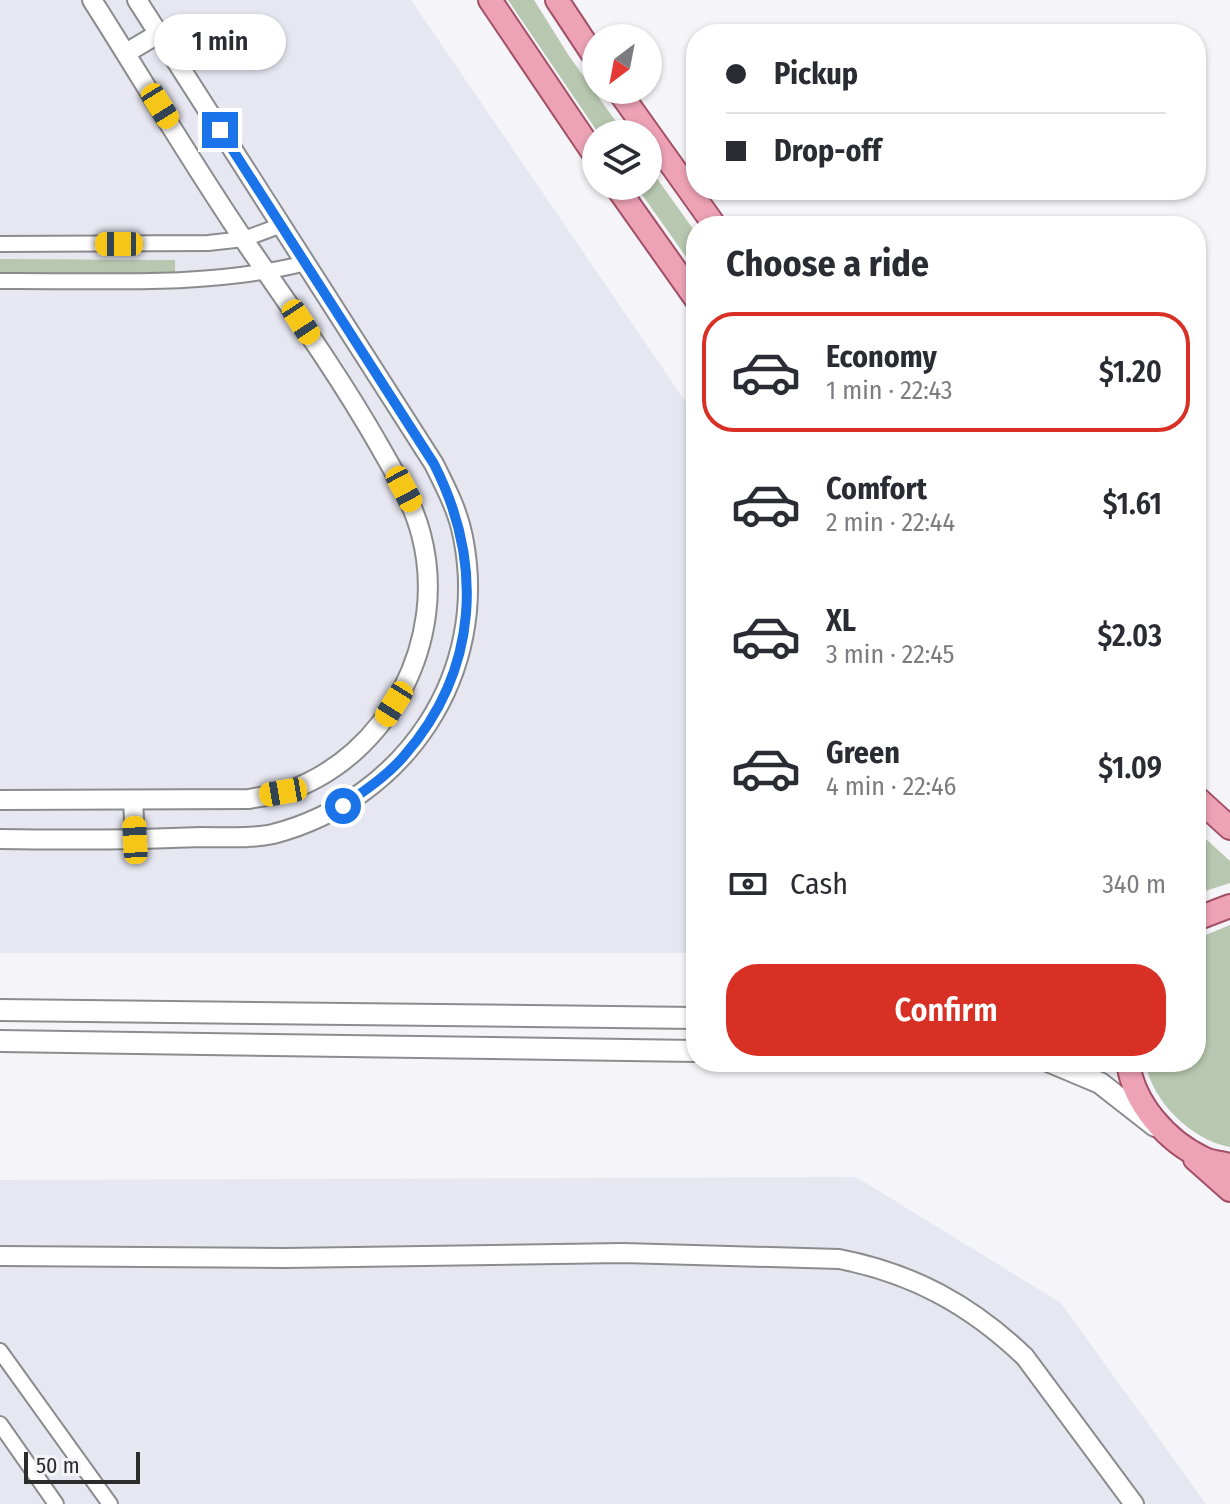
<!DOCTYPE html>
<html lang="en">
<head>
<meta charset="utf-8">
<style>
  body { margin:0; font-family:"Fira Sans Condensed",sans-serif; background:#f2f2f3; color:#2b2b33; height:100vh; display:flex; flex-direction:column; font-size:30px; white-space:nowrap }
  * { box-sizing:border-box; margin:0 }
  p { font-size:26px; color:#7c7c81 }
  .icon { flex:none; width:44px; height:44px; fill:none; stroke:currentColor; stroke-width:2; stroke-linecap:round; stroke-linejoin:round }
  .map { position:relative; flex:1; overflow:hidden }
  .sheet { position:absolute; left:686px; top:216px; width:520px; height:856px; display:flex; flex-direction:column; background:#fff; border-radius:32px; box-shadow:0 2px 6px #0004 }
  .sheet>* { flex:none }
  .hud { position:absolute; left:686px; top:24px; width:520px; height:176px; border-radius:32px; box-shadow:0 2px 6px #0004; display:grid; align-content:center; height:176px; padding:0 40px; background:#fff }
  .needle { width:52px; rotate:212deg }
  .tools { position:absolute; left:582px; top:24px; display:grid; gap:16px }
  .tools a { display:grid; place-items:center; width:80px; height:80px; border-radius:50%; background:#fff; box-shadow:0 2px 6px #0004; font-size:40px }
  .scale { position:absolute; left:24px; bottom:20px; width:116px; box-sizing:border-box; padding-left:8px; border:4px solid #2c2c2d; border-top:0; font-size:22px; line-height:28px; white-space:nowrap; color:#2c2c2d; -webkit-text-stroke:6px #f5f5f9; paint-order:stroke }
  .end { position:absolute; width:36px; height:36px; margin:-18px; border:10px solid #1a73e8; background:#fff; box-shadow:0 0 0 4px #fff }
  .from { border-radius:50% }
  .bubble { position:absolute; height:56px; border-radius:28px; background:#fff; box-shadow:0 2px 6px #0004; font-size:26px; font-weight:600; line-height:56px; text-align:center }
  .car { position:absolute; width:24px; height:48px; margin:-24px -12px; border-radius:10px; box-shadow:0 0 6px 2px #0007; background:linear-gradient(#f5c518 24%,#345 0 40%,#f5c518 0 76%,#345 0 86%,#f5c518 0) }
  .hud b { display:flex; align-items:center; gap:28px; height:76px; font-size:30px }
  .hud b+b { border-top:2px solid #e1e1e2 }
  .hud i { width:20px; height:20px; background:#2b2b33 }
  ul { padding:0; list-style:none }
  li { display:flex; align-items:center; gap:24px; height:120px; margin:0 16px 12px; padding:0 24px; border:4px solid transparent; border-radius:32px }
  li div { flex:1 }
  li b { display:block; font-size:30px }
  li em { font-style:normal; font-weight:600 }
  li.on { border-color:#d93025 }
  li>.icon { width:72px; height:72px; stroke-width:1.5 }
  h2 { padding:0 40px; font-size:36px; line-height:96px }
  .pay { display:flex; align-items:center; gap:20px; height:88px; padding:0 40px; font-size:30px }
  .pay p { margin-inline-start:auto }
  .button { display:flex; gap:16px; margin-top:auto; padding:16px 40px }
  .button a { flex:1; height:92px; border-radius:32px; background:#d93025; color:#fff; font-size:32px; font-weight:600; line-height:92px; text-align:center }
  .map>svg:first-child { display:block }
  .built { fill:#e7e7f2 }
  .green { fill:#b8c7af }
  .lines { fill:none; stroke-linecap:round; stroke-linejoin:round }
  .minor-casing { stroke:#8c8c8f; stroke-width:18 }
  .tertiary-casing { stroke:#8c8c8f; stroke-width:22 }
  .secondary-casing { stroke:#8c8c8f; stroke-width:24 }
  .primary-casing { stroke:#a25067; stroke-width:26 }
  .minor { stroke:#fff; stroke-width:14 }
  .tertiary { stroke:#fff; stroke-width:18 }
  .secondary { stroke:#fff; stroke-width:20 }
  .primary { stroke:#eea2b6; stroke-width:22 }
  .route { stroke:#1a73e8; stroke-width:10 }
</style>
</head>
<body>
<div class="map">
<svg width="1230" height="1504" viewBox="0 0 1230 1504">
  <rect width="100%" height="100%" fill="#f5f5f9"/>
  <g class="built">
    <polygon points="0,0 411,0 696,417 696,953 0,953"/>
    <polygon points="856,1177 1061,1303 1206,1504 0,1504 0,1180"/>
  </g>
  <g class="green">
    <polygon points="508,0 534,0 569,56 625,134 599,134"/>
    <polygon points="648,166 696,233 696,271 636,186 648,186"/>
    <polygon points="0,259 175,260 175,278 0,278"/>
    <polygon points="1196,830 1230,861 1230,883 1196,894"/>
    <path d="M 1230,925 L 1230,1147 C 1191,1140 1152,1101 1145,1062 L 1196,1062 L 1196,939 Z"/>
  </g>
  <g class="lines">
    <defs>
      <g id="minor">
        <polyline points="0,244 208,243 244,239 282,225"/>
        <path d="M 0,281 C 101,280 207,288 306,263"/>
        <polyline points="0,1351 110,1504"/>
        <polyline points="0,1424 56,1504"/>
      </g>
      <g id="tertiary">
        <polyline points="126,53 158,34"/>
        <path d="M 0,800 L 249,799 C 261,796 274,796 285,792 C 389,757 449,639 421,534 C 413,503 396,475 380,447 C 339,375 291,308 244,240 C 191,162 143,80 92,0"/>
        <polyline points="133,800 135,840"/>
        <path d="M 0,839 C 67,840 134,840 201,837 C 224,837 251,839 273,834 C 406,799 490,673 463,537 C 458,511 446,488 434,464 L 137,0"/>
        <path d="M 0,1256 L 285,1258 L 623,1253 L 839,1259 C 912,1273 971,1305 1025,1357 L 1134,1504"/>
      </g>
      <g id="secondary">
        <polyline points="0,1010 696,1018"/>
        <polyline points="0,1041 696,1051"/>
        <polyline points="1050,1062 1100,1083 1155,1126"/>
      </g>
      <g id="primary">
        <polyline points="490,0 596,157"/>
        <polyline points="557,0 596,59"/>
        <polyline points="618,90 715,226"/>
        <polyline points="616,186 696,299"/>
        <polyline points="1196,797 1230,828"/>
        <polyline points="1196,919 1230,906"/>
        <path d="M 1128,1062 C 1133,1103 1167,1142 1205,1159 C 1212,1162 1222,1163 1230,1165"/>
        <polyline points="1195,1159 1230,1190"/>
      </g>
    </defs>
    <use href="#minor" class="minor-casing"/>
    <use href="#tertiary" class="tertiary-casing"/>
    <use href="#secondary" class="secondary-casing"/>
    <use href="#primary" class="primary-casing"/>
    <use href="#minor" class="minor"/>
    <use href="#tertiary" class="tertiary"/>
    <use href="#secondary" class="secondary"/>
    <use href="#primary" class="primary"/>
  </g>
  <g class="lines">
    <path class="route" d="M 220,130 L 434,464 C 484,563 479,670 404,756 C 387,776 364,791 343,806"/>
  </g>
</svg>
<div class="tools">
<a><svg class="needle" viewBox="-14 -14 28 28"><path d="M0-13l5 13h-10z" fill="#e53935"/><path d="M0 13l5-13h-10z" fill="#7c7c81"/></svg></a>
<a><svg class="icon" aria-label="layers" viewBox="0 0 24 24"><path d="M12 4l9 5-9 5-9-5zM3 14l9 5 9-5"/></svg></a>
</div>
<div class="scale">50 m</div>
<i class="end from" style="left:343px;top:806px"></i>
<i class="end" style="left:220px;top:130px"></i>
<div class="bubble" style="left:154px;top:14px;width:132px">1 min</div>
<i class="car" style="left:160px;top:106px;rotate:148deg"></i>
<i class="car" style="left:119px;top:244px;rotate:270deg"></i>
<i class="car" style="left:301px;top:322px;rotate:147deg"></i>
<i class="car" style="left:404px;top:489px;rotate:152deg"></i>
<i class="car" style="left:394px;top:704px;rotate:212deg"></i>
<i class="car" style="left:283px;top:792px;rotate:260deg"></i>
<i class="car" style="left:135px;top:840px;rotate:357deg"></i>
<div class="hud">
<b><i class="from"></i>Pickup</b>
<b><i></i>Drop-off</b>
</div>
<section class="sheet">
<h2>Choose a ride</h2>
<ul>
<li class="on"><svg class="icon" aria-label="car" viewBox="0 0 24 24"><path d="M5 17H2v-5l4-1 3-4h7l3 4 3 1v5h-3M9 17h6M6 11h13"/><circle cx="7" cy="17" r="2"/><circle cx="17" cy="17" r="2"/></svg><div><b>Economy</b><p>1 min · 22:43</p></div><em>$1.20</em></li>
<li><svg class="icon" aria-label="car" viewBox="0 0 24 24"><path d="M5 17H2v-5l4-1 3-4h7l3 4 3 1v5h-3M9 17h6M6 11h13"/><circle cx="7" cy="17" r="2"/><circle cx="17" cy="17" r="2"/></svg><div><b>Comfort</b><p>2 min · 22:44</p></div><em>$1.61</em></li>
<li><svg class="icon" aria-label="car" viewBox="0 0 24 24"><path d="M5 17H2v-5l4-1 3-4h7l3 4 3 1v5h-3M9 17h6M6 11h13"/><circle cx="7" cy="17" r="2"/><circle cx="17" cy="17" r="2"/></svg><div><b>XL</b><p>3 min · 22:45</p></div><em>$2.03</em></li>
<li><svg class="icon" aria-label="car" viewBox="0 0 24 24"><path d="M5 17H2v-5l4-1 3-4h7l3 4 3 1v5h-3M9 17h6M6 11h13"/><circle cx="7" cy="17" r="2"/><circle cx="17" cy="17" r="2"/></svg><div><b>Green</b><p>4 min · 22:46</p></div><em>$1.09</em></li>
</ul>
<div class="pay"><svg class="icon" aria-label="cash" viewBox="0 0 24 24"><path d="M3 7h18v10H3z"/><circle cx="12" cy="12" r="2"/></svg>Cash<p>340 m</p></div>
<div class="button"><a>Confirm</a></div>
</section>
</div>
</body>
</html>
